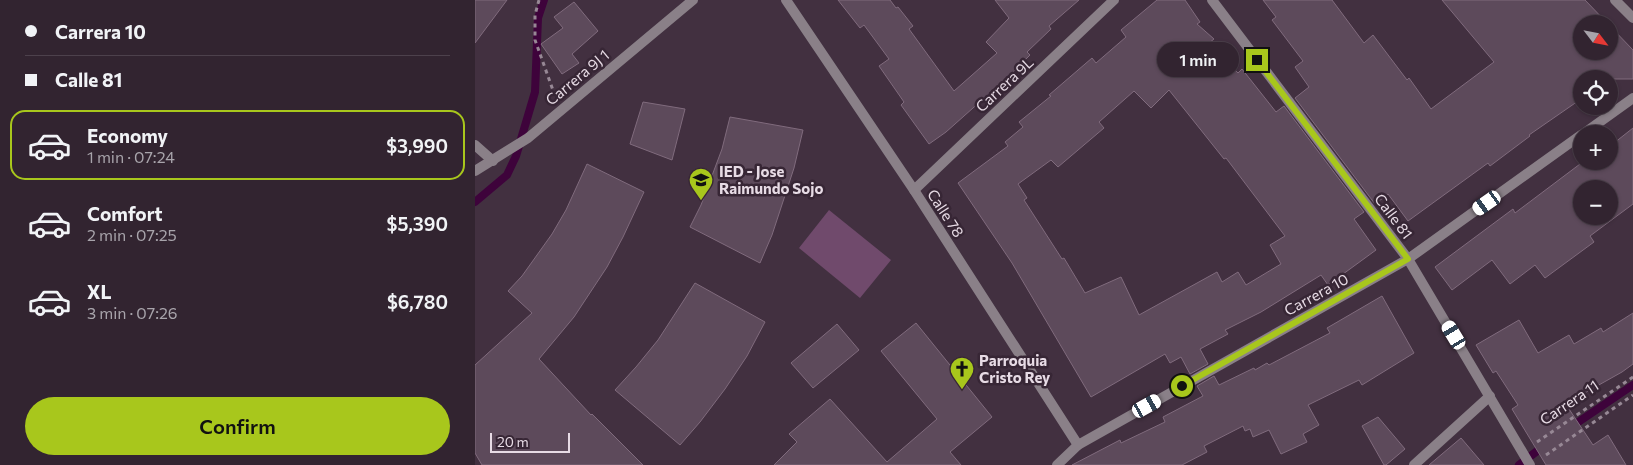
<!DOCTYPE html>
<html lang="en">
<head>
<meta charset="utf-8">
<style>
  body { margin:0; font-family:Commissioner,sans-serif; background:#3a2c38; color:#f1f3f6; height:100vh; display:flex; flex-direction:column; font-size:19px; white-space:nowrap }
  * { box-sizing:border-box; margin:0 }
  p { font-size:16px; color:#a8a4ab }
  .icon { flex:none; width:28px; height:28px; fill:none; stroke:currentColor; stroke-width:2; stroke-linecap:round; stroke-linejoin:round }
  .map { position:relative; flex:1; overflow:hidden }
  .drawer { display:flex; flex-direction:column; background:#322430; width:475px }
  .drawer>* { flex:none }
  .banner { display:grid; align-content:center; height:110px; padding:0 25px; background:#322430 }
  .needle { width:32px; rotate:122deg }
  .fabs { position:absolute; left:1098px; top:15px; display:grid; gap:10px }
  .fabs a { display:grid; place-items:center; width:45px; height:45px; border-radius:50%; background:#322430; box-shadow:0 1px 4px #0004,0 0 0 1px #4d414c; font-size:25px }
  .scale { position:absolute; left:15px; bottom:12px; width:80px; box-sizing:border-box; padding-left:5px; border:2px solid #e7dbe5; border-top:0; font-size:14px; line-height:18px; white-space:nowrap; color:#e7dbe5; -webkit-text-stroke:4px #372635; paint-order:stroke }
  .end { position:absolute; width:22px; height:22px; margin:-11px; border:6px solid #a8c71c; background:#111; box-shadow:0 0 0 2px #111 }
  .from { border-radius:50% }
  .bubble { position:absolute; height:35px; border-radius:18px; background:#322430; box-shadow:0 1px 4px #0004,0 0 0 1px #4d414c; font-size:16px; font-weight:600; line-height:35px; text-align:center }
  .car { position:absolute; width:15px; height:30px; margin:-15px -8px; border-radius:6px; box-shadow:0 0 4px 1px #0007; background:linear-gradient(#fff 24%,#345 0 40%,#fff 0 76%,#345 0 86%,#fff 0) }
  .banner b { display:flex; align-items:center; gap:18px; height:48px; font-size:19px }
  .banner b+b { border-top:1px solid #4d414c }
  .banner i { width:12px; height:12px; background:#f1f3f6 }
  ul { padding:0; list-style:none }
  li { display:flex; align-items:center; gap:15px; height:70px; margin:0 10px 8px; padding:0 15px; border:2px solid transparent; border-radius:15px }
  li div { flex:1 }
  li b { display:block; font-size:19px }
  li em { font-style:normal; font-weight:600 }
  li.active { border-color:#a8c71c }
  li>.icon { width:45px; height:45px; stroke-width:1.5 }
  .primary-button { display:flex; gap:10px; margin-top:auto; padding:10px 25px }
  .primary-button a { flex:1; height:58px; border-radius:30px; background:#a8c71c; color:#111; font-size:20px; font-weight:600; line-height:58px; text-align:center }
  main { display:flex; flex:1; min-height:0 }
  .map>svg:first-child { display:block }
  .green { fill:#704a6c }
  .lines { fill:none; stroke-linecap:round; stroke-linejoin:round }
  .stream { stroke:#3e033b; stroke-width:8 }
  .building { fill:#5d4a5b; stroke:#806b7d; fill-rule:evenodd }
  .path { stroke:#978895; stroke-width:3; stroke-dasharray:4 4; stroke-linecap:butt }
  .minor { stroke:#8a8088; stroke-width:10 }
  .route { stroke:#a8c71c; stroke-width:6 }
  .labels { text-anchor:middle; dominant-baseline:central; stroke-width:5; stroke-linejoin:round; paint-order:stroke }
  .street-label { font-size:15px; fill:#e7dbe5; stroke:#372635 }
  .poi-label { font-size:15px; font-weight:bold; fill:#e7dbe5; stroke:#372635; text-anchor:start }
</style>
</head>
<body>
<main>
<section class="drawer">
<div class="banner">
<b><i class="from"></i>Carrera 10</b>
<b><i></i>Calle 81</b>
</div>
<ul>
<li class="active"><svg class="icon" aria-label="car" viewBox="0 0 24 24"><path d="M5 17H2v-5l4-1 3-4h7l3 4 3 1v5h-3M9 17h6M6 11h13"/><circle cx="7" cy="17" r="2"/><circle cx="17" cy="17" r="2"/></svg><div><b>Economy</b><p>1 min · 07:24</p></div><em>$3,990</em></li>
<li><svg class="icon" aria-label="car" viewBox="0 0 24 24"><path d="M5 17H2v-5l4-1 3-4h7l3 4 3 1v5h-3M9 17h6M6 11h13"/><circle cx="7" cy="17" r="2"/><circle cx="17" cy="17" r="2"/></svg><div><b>Comfort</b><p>2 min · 07:25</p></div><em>$5,390</em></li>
<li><svg class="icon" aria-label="car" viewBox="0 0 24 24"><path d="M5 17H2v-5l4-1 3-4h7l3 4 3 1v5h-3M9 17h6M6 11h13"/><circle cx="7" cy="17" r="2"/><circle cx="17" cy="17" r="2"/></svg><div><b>XL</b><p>3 min · 07:26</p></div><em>$6,780</em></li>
</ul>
<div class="primary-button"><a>Confirm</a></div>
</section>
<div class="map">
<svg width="1158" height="465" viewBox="0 0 1158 465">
  <rect width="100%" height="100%" fill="#423040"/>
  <polygon class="green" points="354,210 416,260 385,298 324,248"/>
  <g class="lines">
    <g class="stream">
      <polyline points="0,202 32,175 41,156 60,92 63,18 69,0"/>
      <polyline points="1096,427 1158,385"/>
      <polyline points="1044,465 1070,445"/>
    </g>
  </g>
  <g class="building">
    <polygon points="0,0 32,0 0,43"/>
    <polygon points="363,0 415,0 421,8 423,7 438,26 434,29 479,91 522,53 511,42 534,18 520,0 604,0 574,26 576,29 552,52 555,55 534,76 471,132 454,144 426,105 429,102 404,66 414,59 389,25 385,28"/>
    <path d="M 682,0 L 710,0 L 725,22 L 722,24 L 739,39 L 734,43 L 763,73 L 767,69 L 801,112 L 809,106 L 889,212 L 879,219 L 901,250 L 853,285 L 846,275 L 786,312 L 750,330 L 753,334 L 725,349 L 733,364 L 715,374 L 706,357 L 695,363 L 690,354 L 616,397 L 537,263 L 483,183 L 533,146 L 530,142 L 548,127 L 544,122 L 576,96 L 574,95 L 617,58 L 621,63 L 651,37 L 646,30 ZM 694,90 L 749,159 L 751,158 L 810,236 L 795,245 L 806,264 L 771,285 L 763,272 L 747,282 L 742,272 L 664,315 L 646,277 L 610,293 L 589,258 L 587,259 L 549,200 L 552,198 L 543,184 L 576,160 L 583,167 L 629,128 L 624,122 L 659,91 L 676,108 Z"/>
    <polygon points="788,0 857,0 889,43 898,35 932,80 934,78 956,109 1019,62 967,0 1110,0 1133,24 1106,24 1106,51 1134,51 1134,25 1158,50 1158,79 1106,79 1106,99 1054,135 1055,136 1015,166 1013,163 933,221 913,194 900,204 820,98 834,87 820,67 828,61 797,20 801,17"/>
    <polygon points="99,2 123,31 97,54 104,63 87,74 66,44 88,28 79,17"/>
    <polygon points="168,102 210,109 197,160 155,144"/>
    <polygon points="255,117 328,130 319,168 297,235 285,263 215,227 226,205 247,149"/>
    <path d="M 1158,128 L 1158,204 L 1115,236 L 1119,242 L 1070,278 L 1060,265 L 1035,284 L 1017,260 L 977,290 L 960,267 L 1038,209 L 1040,213 L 1109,161 L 1134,161 L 1134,147 ZM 1106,189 L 1134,189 L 1134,216 L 1106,216 Z"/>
    <polygon points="112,164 169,192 148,237 132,267 99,317 64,359 116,415 117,414 168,465 7,465 0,453 0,365 57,313 33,291 47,276 77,234 91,210"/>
    <polygon points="220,283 290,322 272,356 250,389 225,422 205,445 140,390 161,367 183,340"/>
    <polygon points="907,296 939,353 887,385 884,380 833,405 844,425 828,434 832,442 806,454 794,430 778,437 775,429 770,431 768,426 729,446 732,452 707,465 597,465 645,440 646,443 690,422 688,417 728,396 722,386 739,376 744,385 779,368 780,370 792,363 794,365 855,333 852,328"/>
    <polygon points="1158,313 1158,364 1147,372 1106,395 1107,397 1092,406 1118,445 1133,435 1151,465 1071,465 1037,409 1043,405 1021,371 1018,373 1001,345 1044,320 1063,353 1094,335 1099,344 1126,328 1128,332"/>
    <polygon points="441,323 517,417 475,452 486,465 299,465 322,442 314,434 355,399 412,462 462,419 406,351"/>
    <polygon points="362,324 384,350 338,388 316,363"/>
    <polygon points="903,417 930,449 911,465 909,465 887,426"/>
    <polygon points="986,438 1009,465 954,465"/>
  </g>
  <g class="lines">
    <g class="path">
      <polyline points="64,0 60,15 60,40 79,93"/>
      <polyline points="1062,442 1158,377"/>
      <polyline points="1071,455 1158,395"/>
    </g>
    <g class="minor">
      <polyline points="311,0 439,190 603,445"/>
      <polyline points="737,0 933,259 1055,465"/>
      <polyline points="1140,0 1158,18"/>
      <polyline points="1108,134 1158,98"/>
      <polyline points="0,145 18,161"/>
      <polyline points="0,171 53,138 218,0"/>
      <polyline points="439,190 639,0"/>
      <polyline points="582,465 603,445 933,259 1106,135"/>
      <polyline points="939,465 1015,396"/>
    </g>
  </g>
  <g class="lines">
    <polyline class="route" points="707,386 933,259 782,60"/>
  </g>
  <defs>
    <symbol id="school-pin" viewBox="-11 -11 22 30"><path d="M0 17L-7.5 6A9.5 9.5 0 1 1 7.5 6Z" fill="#a8c71c" stroke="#372635"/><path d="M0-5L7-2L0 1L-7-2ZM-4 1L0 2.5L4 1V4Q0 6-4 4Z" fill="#111"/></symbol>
    <symbol id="church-pin" viewBox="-11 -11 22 30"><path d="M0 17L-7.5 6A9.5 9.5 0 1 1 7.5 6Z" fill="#a8c71c" stroke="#372635"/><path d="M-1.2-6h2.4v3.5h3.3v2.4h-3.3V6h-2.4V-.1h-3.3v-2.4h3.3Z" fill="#111"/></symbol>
  </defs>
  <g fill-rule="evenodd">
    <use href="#school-pin" x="212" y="166" width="28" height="38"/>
    <use href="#church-pin" x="473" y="355" width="28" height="38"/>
  </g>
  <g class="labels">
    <g class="street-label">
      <text transform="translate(102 77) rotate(-40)">Carrera 9J 1</text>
      <text transform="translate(529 84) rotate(-43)">Carrera 9L</text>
      <text transform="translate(471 213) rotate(57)">Calle 78</text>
      <text transform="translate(919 216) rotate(53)">Calle 81</text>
      <text transform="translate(841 294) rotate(-29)">Carrera 10</text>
      <text transform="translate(1094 402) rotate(-34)">Carrera 11</text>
    </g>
    <g class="poi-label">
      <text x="244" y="171">IED - Jose<tspan x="244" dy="17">Raimundo Sojo</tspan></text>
      <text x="504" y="360">Parroquia<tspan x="504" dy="17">Cristo Rey</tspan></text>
    </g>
  </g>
</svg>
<div class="fabs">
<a><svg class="needle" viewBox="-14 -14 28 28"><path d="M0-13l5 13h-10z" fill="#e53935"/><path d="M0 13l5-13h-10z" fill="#a8a4ab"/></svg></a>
<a><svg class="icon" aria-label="locate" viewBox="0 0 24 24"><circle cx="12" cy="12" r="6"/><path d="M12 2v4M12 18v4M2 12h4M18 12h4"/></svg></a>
<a>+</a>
<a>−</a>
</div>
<div class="scale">20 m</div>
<i class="end from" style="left:707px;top:386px"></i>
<i class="end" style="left:782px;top:60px"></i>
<div class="bubble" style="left:682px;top:42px;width:82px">1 min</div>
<i class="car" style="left:1012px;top:203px;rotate:235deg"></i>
<i class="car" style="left:979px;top:335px;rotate:329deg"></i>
<i class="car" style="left:672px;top:406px;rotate:61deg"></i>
</div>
</main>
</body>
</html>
